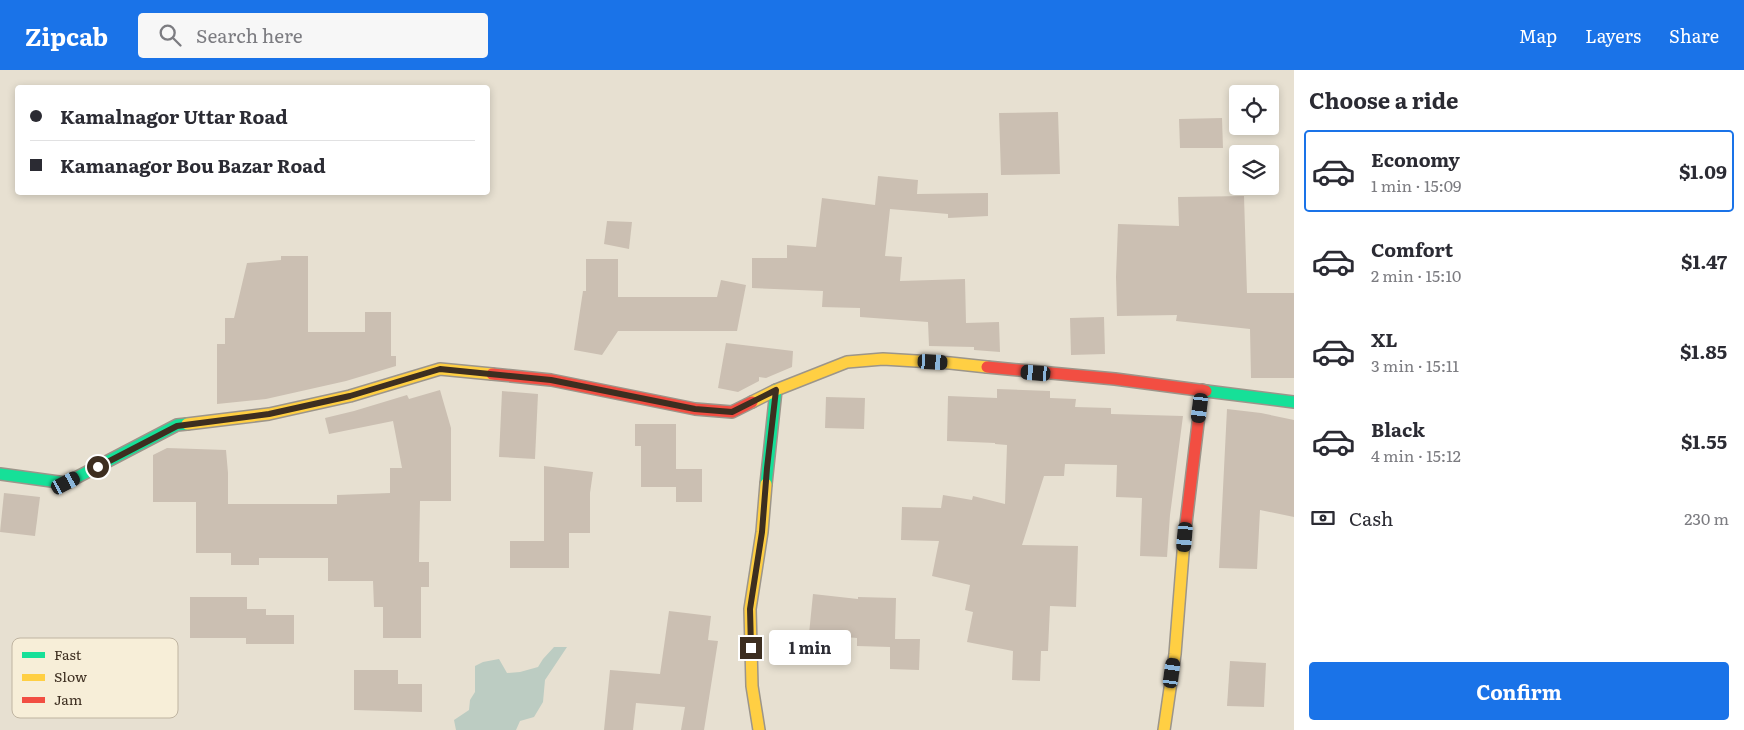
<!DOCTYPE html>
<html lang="en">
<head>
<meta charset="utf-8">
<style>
  body { margin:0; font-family:Literata,serif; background:#f7f7f7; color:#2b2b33; height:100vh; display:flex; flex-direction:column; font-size:19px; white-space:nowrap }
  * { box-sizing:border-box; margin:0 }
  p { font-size:16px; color:#7c7c81 }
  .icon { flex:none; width:28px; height:28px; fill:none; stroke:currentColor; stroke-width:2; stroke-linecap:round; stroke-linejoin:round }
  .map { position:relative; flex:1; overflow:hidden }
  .sheet { display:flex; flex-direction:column; background:#fff; width:450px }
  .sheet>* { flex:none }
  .guide { position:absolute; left:15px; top:15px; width:475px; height:110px; border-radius:5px; box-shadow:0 2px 8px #0003; display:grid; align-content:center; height:110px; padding:0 15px; background:#fff }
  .fabs { position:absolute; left:1229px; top:15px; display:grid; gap:10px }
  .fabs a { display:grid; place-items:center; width:50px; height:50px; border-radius:5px; background:#fff; box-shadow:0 2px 8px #0003; font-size:25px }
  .end { position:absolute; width:22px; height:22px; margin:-11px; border:6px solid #3d2e20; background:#fff; box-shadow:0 0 0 2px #fff }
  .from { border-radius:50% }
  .bubble { position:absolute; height:35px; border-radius:5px; background:#fff; box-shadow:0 2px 8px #0003; font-size:16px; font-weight:700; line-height:35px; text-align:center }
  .car { position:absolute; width:15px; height:30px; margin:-15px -8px; border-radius:6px; box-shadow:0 0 4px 1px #0007; background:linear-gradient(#222 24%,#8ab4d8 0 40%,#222 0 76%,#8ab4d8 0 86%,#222 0) }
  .guide b { display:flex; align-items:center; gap:18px; height:48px; font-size:19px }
  .guide b+b { border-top:1px solid #e1e1e2 }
  .guide i { width:12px; height:12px; background:#2b2b33 }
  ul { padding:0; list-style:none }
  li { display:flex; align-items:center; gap:15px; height:82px; margin:0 10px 8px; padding:0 5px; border:2px solid transparent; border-radius:5px }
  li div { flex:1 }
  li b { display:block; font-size:19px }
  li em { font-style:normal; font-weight:700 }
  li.active { border-color:#1a73e8 }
  li>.icon { width:45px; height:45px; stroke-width:1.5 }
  h2 { padding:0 15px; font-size:22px; line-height:60px }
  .pay { display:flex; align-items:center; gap:12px; height:55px; padding:0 15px; font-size:19px }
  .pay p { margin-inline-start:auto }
  .button { display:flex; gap:10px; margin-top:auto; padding:10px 15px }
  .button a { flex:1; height:58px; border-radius:5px; background:#1a73e8; color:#fff; font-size:20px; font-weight:700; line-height:58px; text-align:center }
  header { display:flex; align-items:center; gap:30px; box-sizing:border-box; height:70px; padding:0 25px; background:#1a73e8; color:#fff }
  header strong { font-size:24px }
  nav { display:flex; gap:28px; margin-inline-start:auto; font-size:18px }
  .search { width:350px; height:45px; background:#f7f7f7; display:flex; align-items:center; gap:12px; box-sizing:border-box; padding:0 18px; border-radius:5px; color:#7c7c81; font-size:19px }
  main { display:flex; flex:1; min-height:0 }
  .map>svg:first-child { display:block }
  .water { fill:#bcccc2 }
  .building { fill:#cbbfb2 }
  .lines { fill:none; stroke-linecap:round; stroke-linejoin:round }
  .fast-casing { stroke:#9c958a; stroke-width:14 }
  .slow-casing { stroke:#9c958a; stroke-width:14 }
  .jam-casing { stroke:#9c958a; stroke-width:14 }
  .fast { stroke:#16e098; stroke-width:11 }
  .slow { stroke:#ffcf43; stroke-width:11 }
  .jam { stroke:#f24e42; stroke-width:11 }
  .route { stroke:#3d2e20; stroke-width:6 }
  .key { fill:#f7eed8; stroke:#bfb4a1; stroke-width:1 }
  .key-label { font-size:14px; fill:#3d2e20 }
</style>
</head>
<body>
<header>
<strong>Zipcab</strong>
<div class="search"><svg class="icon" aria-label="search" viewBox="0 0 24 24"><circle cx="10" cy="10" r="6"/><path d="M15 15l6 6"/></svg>Search here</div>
<nav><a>Map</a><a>Layers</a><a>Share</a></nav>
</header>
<main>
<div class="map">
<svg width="1294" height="660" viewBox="0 0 1294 660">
  <rect width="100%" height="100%" fill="#e7e0d1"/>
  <polygon class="water" points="554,577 567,577 545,610 543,632 534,647 520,651 516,660 456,660 454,650 469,640 470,630 475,622 475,596 483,592 499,589 507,603 520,602 538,597 543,589"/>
  <g class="building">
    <polygon points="1058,42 1060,104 1001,105 999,43"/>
    <polygon points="1222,48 1223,78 1180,78 1179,49"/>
    <polygon points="878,106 918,110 917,124 988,123 988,146 948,148 948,144 890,139 885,186 902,187 900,211 965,209 966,253 999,252 1000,282 974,280 974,277 929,276 928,252 860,247 860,238 822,237 823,221 752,218 752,188 787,188 787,175 816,177 822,128 875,135"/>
    <polygon points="1244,126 1247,223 1294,223 1294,308 1251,308 1250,259 1176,251 1177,245 1117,246 1116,207 1118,154 1179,156 1178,127"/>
    <polygon points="607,151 632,152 629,179 604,174"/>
    <polygon points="281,186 308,186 308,262 365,262 365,242 391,242 391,286 396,286 396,296 346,311 266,329 217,334 217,274 225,274 225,248 234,248 247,193 281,190"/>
    <polygon points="586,189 618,189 618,227 717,227 721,210 746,215 737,261 618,261 602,285 574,280 583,221 586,221"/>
    <polygon points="1104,247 1105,284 1071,285 1070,248"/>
    <polygon points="726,273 793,281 792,297 766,308 759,307 759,311 738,322 718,318"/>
    <polygon points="997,319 1050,321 1050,328 1076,329 1075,337 1111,338 1111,344 1183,346 1170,445 1167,487 1140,486 1142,428 1116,427 1117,395 1065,394 1064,406 1044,406 1022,475 1078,476 1076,537 1050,536 1048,581 1041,581 1040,611 1012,610 1013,581 967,572 973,542 965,540 970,515 932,506 939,471 901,470 902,437 941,438 943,425 972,430 973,426 1005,434 1007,375 995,374 995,373 947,371 948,326 997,328"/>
    <polygon points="440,320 451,358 451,431 420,431 419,492 429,492 429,517 421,517 421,568 383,568 383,537 374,537 373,511 328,511 328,488 259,488 259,495 231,495 231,483 196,483 196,432 153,432 153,385 167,378 226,380 228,403 228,434 337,434 337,425 390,423 390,398 402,398 393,351 329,364 325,348 354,341 407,325 409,329"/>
    <polygon points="502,321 538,324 535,389 499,387"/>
    <polygon points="826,327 865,328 864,359 825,358"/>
    <polygon points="1227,339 1261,343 1294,350 1294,447 1260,440 1257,499 1219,498"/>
    <polygon points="635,354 676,354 676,399 702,399 702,432 676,432 676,417 641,417 641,376 635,376"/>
    <polygon points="544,396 593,402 590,423 590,463 569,463 569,498 510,498 510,471 544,471"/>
    <polygon points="4,423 40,427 35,466 0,462"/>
    <polygon points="813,524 858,529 858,527 896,528 895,569 920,569 919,600 890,599 890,577 857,576 857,568 809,564"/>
    <polygon points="190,527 247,527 247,539 266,539 266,545 294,545 294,574 246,574 246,568 190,568"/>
    <polygon points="669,541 711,546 708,570 718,571 704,660 681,660 685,637 636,633 633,660 604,660 610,600 660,604"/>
    <polygon points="1230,591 1266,593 1264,637 1227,636"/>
    <polygon points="354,600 398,600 398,614 422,614 422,642 354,640"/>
  </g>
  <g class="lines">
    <defs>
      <g id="fast">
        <polyline points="1206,321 1294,332"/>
        <polyline points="0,404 66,413 177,355 187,354"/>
        <polyline points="766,414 776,320"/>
      </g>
      <g id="slow">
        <polyline points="752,332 776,320 847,292 883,289 950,293 987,297"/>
        <polyline points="187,354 269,344 350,326 440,299 492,304"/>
        <polyline points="759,660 752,616 750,539 762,462 766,414"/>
        <polyline points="1164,660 1175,584 1184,470"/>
      </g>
      <g id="jam">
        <polyline points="987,297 1115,309 1206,321"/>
        <polyline points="492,304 551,310 695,339 732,342 752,332"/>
        <polyline points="1184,470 1202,320"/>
      </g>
    </defs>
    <use href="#fast" class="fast-casing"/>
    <use href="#slow" class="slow-casing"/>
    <use href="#jam" class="jam-casing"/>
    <use href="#fast" class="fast"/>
    <use href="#slow" class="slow"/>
    <use href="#jam" class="jam"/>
  </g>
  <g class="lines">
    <polyline class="route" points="98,397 177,356 269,344 350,326 440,299 551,310 695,339 732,342 776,320 767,398 762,462 750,539 751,578"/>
  </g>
  <rect x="12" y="568" width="166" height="80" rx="8" class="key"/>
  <rect x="22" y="582" width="23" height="6" fill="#16e098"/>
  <rect x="22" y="604" width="23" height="7" fill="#ffcf43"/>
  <rect x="22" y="627" width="23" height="6" fill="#f24e42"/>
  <g class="key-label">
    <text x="54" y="590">Fast</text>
    <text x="54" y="612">Slow</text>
    <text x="54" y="635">Jam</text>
  </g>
</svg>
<div class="fabs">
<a><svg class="icon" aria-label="locate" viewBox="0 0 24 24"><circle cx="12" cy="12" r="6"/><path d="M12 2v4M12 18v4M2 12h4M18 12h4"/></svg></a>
<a><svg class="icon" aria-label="layers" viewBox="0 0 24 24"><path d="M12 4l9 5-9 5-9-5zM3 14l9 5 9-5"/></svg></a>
</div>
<i class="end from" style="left:98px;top:397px"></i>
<i class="end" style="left:751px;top:578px"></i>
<div class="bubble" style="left:769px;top:560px;width:82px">1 min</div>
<i class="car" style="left:933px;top:292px;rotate:93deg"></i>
<i class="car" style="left:1036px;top:303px;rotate:275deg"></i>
<i class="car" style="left:1200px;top:338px;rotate:187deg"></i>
<i class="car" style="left:66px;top:413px;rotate:62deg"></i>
<i class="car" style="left:1185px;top:467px;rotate:185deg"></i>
<i class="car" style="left:1172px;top:603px;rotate:8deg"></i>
<div class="guide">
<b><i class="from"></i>Kamalnagor Uttar Road</b>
<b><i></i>Kamanagor Bou Bazar Road</b>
</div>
</div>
<section class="sheet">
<h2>Choose a ride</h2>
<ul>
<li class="active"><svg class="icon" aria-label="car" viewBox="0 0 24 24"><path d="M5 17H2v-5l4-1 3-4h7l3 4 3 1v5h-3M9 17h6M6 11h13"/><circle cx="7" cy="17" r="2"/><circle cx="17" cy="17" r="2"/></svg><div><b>Economy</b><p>1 min · 15:09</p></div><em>$1.09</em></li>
<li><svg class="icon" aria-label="car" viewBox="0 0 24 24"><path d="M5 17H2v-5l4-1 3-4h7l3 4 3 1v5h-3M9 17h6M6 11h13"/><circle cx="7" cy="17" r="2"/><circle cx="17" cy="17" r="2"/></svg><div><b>Comfort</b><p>2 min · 15:10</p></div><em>$1.47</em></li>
<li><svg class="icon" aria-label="car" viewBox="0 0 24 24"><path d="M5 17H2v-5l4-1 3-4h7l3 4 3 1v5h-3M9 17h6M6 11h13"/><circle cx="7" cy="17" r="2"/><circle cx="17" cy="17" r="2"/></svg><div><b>XL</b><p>3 min · 15:11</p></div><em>$1.85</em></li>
<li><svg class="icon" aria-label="car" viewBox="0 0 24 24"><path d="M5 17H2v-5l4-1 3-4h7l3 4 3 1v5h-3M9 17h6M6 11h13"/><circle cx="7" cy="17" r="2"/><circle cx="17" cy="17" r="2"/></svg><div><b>Black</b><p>4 min · 15:12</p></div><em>$1.55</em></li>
</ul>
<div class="pay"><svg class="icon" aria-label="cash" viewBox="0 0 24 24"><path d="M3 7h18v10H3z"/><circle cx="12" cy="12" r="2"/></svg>Cash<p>230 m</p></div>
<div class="button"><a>Confirm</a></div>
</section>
</main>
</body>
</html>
